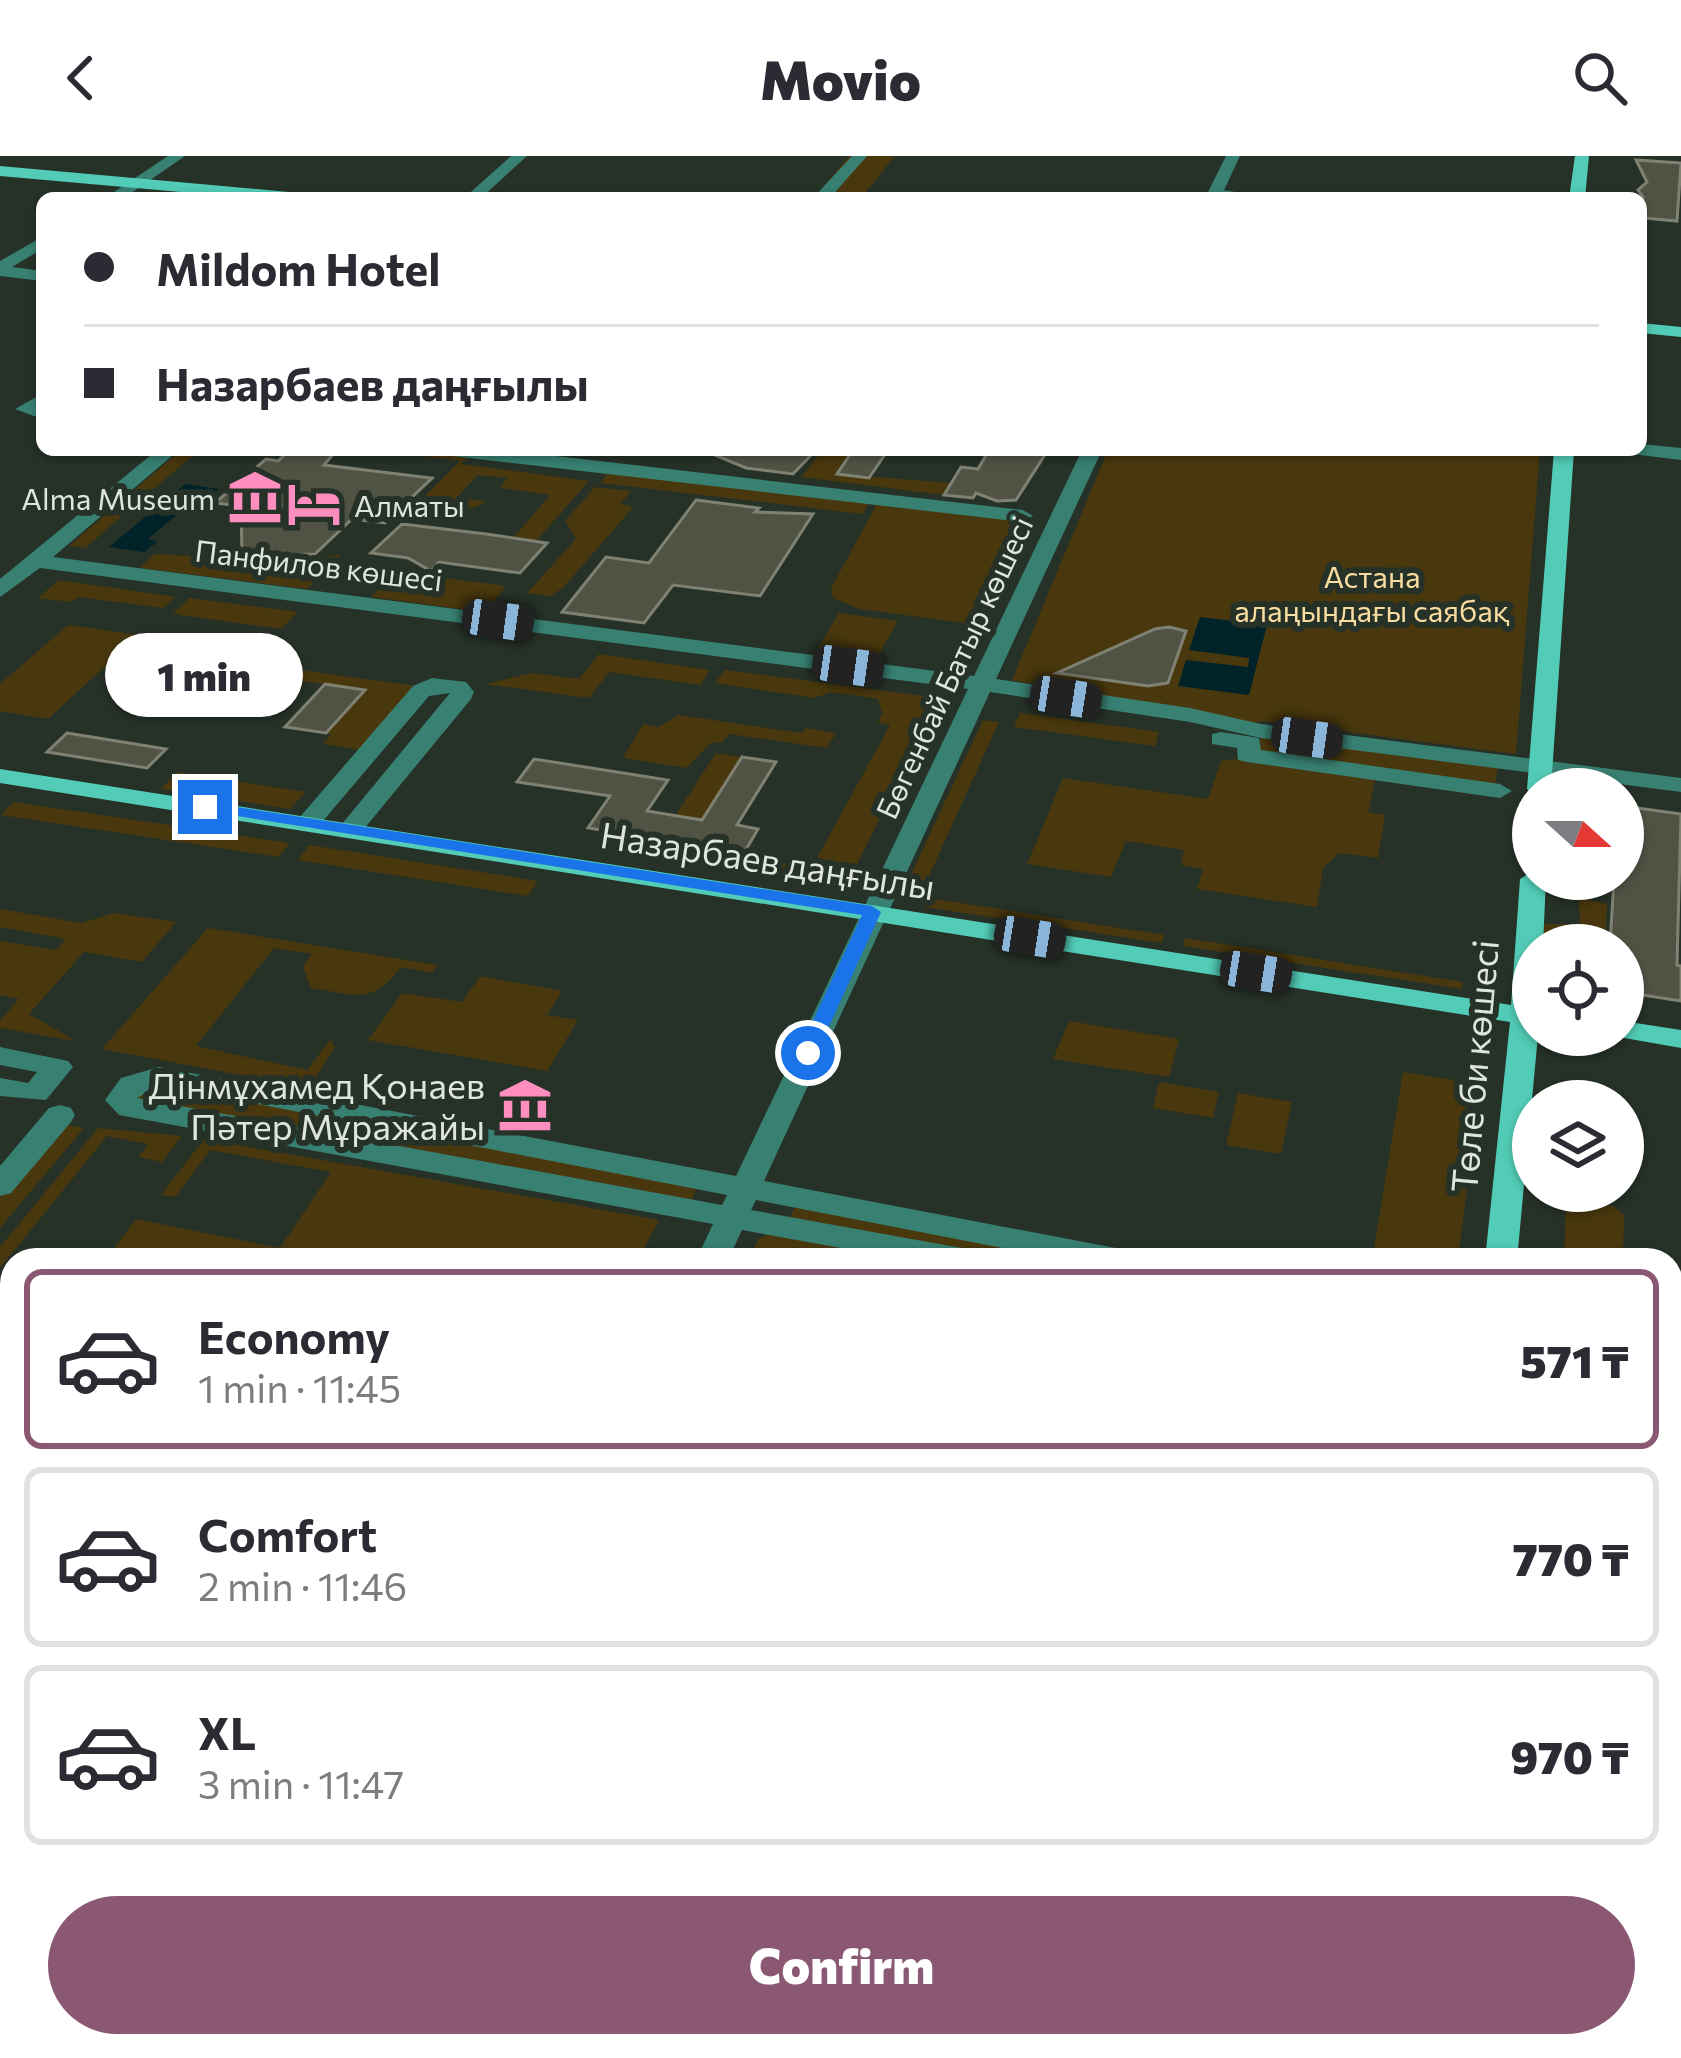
<!DOCTYPE html>
<html lang="en">
<head>
<meta charset="utf-8">
<style>
  body { margin:0; font-family:Commissioner,sans-serif; background:#f2f2f3; color:#2b2b33; height:100vh; display:flex; flex-direction:column; font-size:45px; white-space:nowrap }
  * { box-sizing:border-box; margin:0 }
  p { font-size:39px; color:#7c7c81 }
  .icon { flex:none; width:66px; height:66px; fill:none; stroke:currentColor; stroke-width:2; stroke-linecap:round; stroke-linejoin:round }
  .map { position:relative; flex:1; overflow:hidden }
  .details { position:absolute; left:0px; top:1092px; width:1683px; height:810px; display:flex; flex-direction:column; background:#fff; border-radius:36px 36px 0 0; box-shadow:0 3px 9px #0004 }
  .details>* { flex:none }
  .banner { position:absolute; left:36px; top:36px; width:1611px; height:264px; border-radius:18px; box-shadow:0 3px 9px #0004; display:grid; align-content:center; height:264px; padding:0 48px; background:#fff }
  .needle { width:78px; rotate:111deg }
  .controls { position:absolute; left:1512px; top:612px; display:grid; gap:24px }
  .controls a { display:grid; place-items:center; width:132px; height:132px; border-radius:50%; background:#fff; box-shadow:0 3px 9px #0004; font-size:60px }
  .end { position:absolute; width:54px; height:54px; margin:-27px; border:15px solid #1a73e8; background:#fff; box-shadow:0 0 0 6px #fff }
  .from { border-radius:50% }
  .bubble { position:absolute; height:84px; border-radius:42px; background:#fff; box-shadow:0 3px 9px #0004; font-size:39px; font-weight:800; line-height:84px; text-align:center }
  .car { position:absolute; width:36px; height:72px; margin:-36px -18px; border-radius:15px; box-shadow:0 0 9px 3px #0007; background:linear-gradient(#222 24%,#8ab4d8 0 40%,#222 0 76%,#8ab4d8 0 86%,#222 0) }
  .banner b { display:flex; align-items:center; gap:42px; height:114px; font-size:45px }
  .banner b+b { border-top:3px solid #e1e1e2 }
  .banner i { width:30px; height:30px; background:#2b2b33 }
  ul { padding:21px 0 0; list-style:none }
  li { display:flex; align-items:center; gap:36px; height:180px; margin:0 24px 18px; padding:0 24px; border:6px solid #e1e1e2; border-radius:18px }
  li div { flex:1 }
  li b { display:block; font-size:45px }
  li em { font-style:normal; font-weight:800 }
  li.active { border-color:#8a5872 }
  li>.icon { width:108px; height:108px; stroke-width:1.5 }
  .primary-button { display:flex; gap:24px; margin-top:auto; padding:24px 48px }
  .primary-button a { flex:1; height:138px; border-radius:72px; background:#8a5872; color:#fff; font-size:48px; font-weight:800; line-height:138px; text-align:center }
  header { display:flex; justify-content:space-between; align-items:center; height:156px; padding:0 48px; background:#fff; font-size:54px; font-weight:800 }
  .map>svg:first-child { display:block }
  .green { fill:#49380e }
  .water { fill:#002329 }
  .building { fill:#505344; stroke:#7f8272; stroke-width:3 }
  .lines { fill:none; stroke-linecap:round; stroke-linejoin:round }
  .minor { fill:#388072; fill-rule:evenodd }
  .major { fill:#52ccb6; fill-rule:evenodd }
  .route { fill:#1a73e8 }
  .labels { text-anchor:middle; dominant-baseline:central; stroke-width:12; stroke-linejoin:round; paint-order:stroke }
  .far-poi-label { font-size:30px; fill:#dde5de; stroke:#263127; text-anchor:end }
  .far-street-label { font-size:30px; fill:#dde5de; stroke:#263127 }
  .far-park-label { font-size:30px; fill:#f8dca0; stroke:#263127 }
  .street-label { font-size:36px; fill:#dde5de; stroke:#263127 }
  .poi-label { font-size:36px; fill:#dde5de; stroke:#263127; text-anchor:end }
</style>
</head>
<body>
<header><svg class="icon" aria-label="back" viewBox="0 0 24 24"><path d="M15 5l-7 7 7 7"/></svg>Movio<svg class="icon" aria-label="search" viewBox="0 0 24 24"><circle cx="10" cy="10" r="6"/><path d="M15 15l6 6"/></svg></header>
<div class="map">
<svg width="1681" height="1902" viewBox="0 0 1681 1902">
  <rect width="100%" height="100%" fill="#263127"/>
  <g class="green">
    <polygon points="849,0 895,0 861,42 814,42"/>
    <polygon points="181,294 199,294 85,392 69,390"/>
    <polygon points="378,294 470,299 461,308 589,325 536,385 513,382 550,339 500,332 507,322 478,319 457,341 487,346 473,352 419,346 460,305"/>
    <polygon points="823,294 853,294 838,318 951,327 944,339 801,321"/>
    <polygon points="1108,294 1540,294 1516,598 1265,565 1243,569 1012,524"/>
    <polygon points="609,315 870,345 863,358 600,327"/>
    <polygon points="595,331 631,335 620,348 633,351 563,432 550,440 527,437 576,383 565,365"/>
    <polygon points="878,346 1019,362 965,467 859,453 833,442 831,432"/>
    <polygon points="155,398 281,405 340,399 307,433 140,412"/>
    <polygon points="396,416 506,430 485,456 371,441"/>
    <polygon points="59,424 176,441 163,452 79,441 72,446 38,442"/>
    <polygon points="189,442 298,456 281,473 173,458"/>
    <polygon points="839,457 898,465 878,500 818,492"/>
    <polygon points="68,469 139,479 48,563 0,555 0,528"/>
    <polygon points="599,498 710,514 700,529 609,516 589,542 485,528 532,517 579,523"/>
    <path d="M 206,501 L 416,530 L 361,594 L 323,588 L 331,579 L 326,577 L 364,534 L 273,521 L 231,537 L 162,527 L 106,530 L 119,518 C 154,523 180,527 206,501 Z"/>
    <polygon points="725,514 940,542 849,724 758,710 762,704 812,711 890,569 878,566 882,557 878,543 831,536 814,542 715,527"/>
    <polygon points="1020,557 1159,576 1155,590 1014,571"/>
    <polygon points="679,559 802,577 806,572 836,577 827,592 729,578 723,586 710,587 687,612 623,602 643,568 658,571"/>
    <polygon points="983,564 999,566 923,733 905,731"/>
    <polygon points="1261,578 1498,608 1495,629 1257,596"/>
    <polygon points="716,597 742,601 702,664 675,660"/>
    <polygon points="1246,602 1492,641 1375,624 1368,656 1385,659 1378,702 1339,697 1323,712 1317,751 1197,733 1203,713 1181,709 1184,694 1126,685 1111,721 1027,708 1063,622 1208,643 1221,605"/>
    <polygon points="177,616 306,636 290,653 161,633"/>
    <polygon points="14,646 290,687 279,701 1,659"/>
    <polygon points="309,689 538,725 528,740 298,704"/>
    <polygon points="929,742 1164,779 1162,787 925,751"/>
    <polygon points="1579,742 1607,748 1605,789 1537,789 1541,768 1580,768"/>
    <polygon points="0,753 81,767 114,757 176,766 142,806 84,796 29,858 76,885 0,872 0,864 19,843 0,839 0,785 56,794 66,783 0,771"/>
    <path d="M 208,772 L 438,809 L 432,817 L 401,811 C 370,851 355,838 310,832 L 303,810 L 312,798 L 274,792 L 196,890 L 307,914 L 330,884 L 335,891 L 309,932 L 102,893 Z"/>
    <polygon points="1185,782 1463,826 1462,833 1183,790"/>
    <polygon points="480,820 562,835 547,859 578,864 547,915 368,884 402,837 462,846"/>
    <polygon points="1069,865 1179,883 1169,921 1053,903"/>
    <polygon points="1403,916 1480,928 1458,1104 1372,1104"/>
    <polygon points="158,926 699,1029 689,1048 130,944"/>
    <polygon points="1159,926 1219,936 1213,962 1153,952"/>
    <polygon points="1238,937 1292,946 1281,998 1226,989"/>
    <polygon points="63,968 84,972 0,1072 0,1041"/>
    <polygon points="98,972 182,980 162,1006 139,1001 148,988 107,980 0,1112 0,1091"/>
    <polygon points="204,983 659,1064 638,1104 105,1104 136,1063 280,1092 331,1016 210,994 175,1041 161,1039"/>
    <polygon points="1566,1042 1613,1050 1624,1059 1623,1104 1564,1104"/>
    <polygon points="799,1044 1121,1104 967,1104 785,1070"/>
    <polygon points="771,1077 920,1104 825,1104 781,1095 776,1104 749,1104 758,1083"/>
    <polygon points="1671,1515 1681,1517 1681,1663 1671,1660"/>
    <polygon points="0,1568 12,1571 12,1813 0,1809"/>
    <polygon points="385,1890 495,1890 490,1902 379,1902"/>
    <polygon points="1263,1890 1350,1890 1386,1902 1261,1902"/>
    <polygon points="1482,1890 1597,1890 1597,1902 1481,1902"/>
  </g>
  <g class="water">
    <polygon points="185,328 219,333 204,346 193,345 148,383 157,386 144,396 109,391"/>
    <polygon points="1200,461 1267,469 1249,539 1178,530 1186,504 1248,511 1249,502 1189,494"/>
  </g>
  <g class="building">
    <polygon points="1636,4 1681,7 1677,65 1643,62 1643,41 1638,34 1647,26"/>
    <polygon points="290,294 334,297 324,309 432,322 385,367 352,363 315,398 242,400 241,350 215,347 266,303 278,305"/>
    <polygon points="703,294 816,294 793,318 746,312"/>
    <polygon points="853,294 888,294 869,322 837,318"/>
    <polygon points="989,294 1048,294 1016,344 997,345 976,337 973,342 944,339 961,311 978,313"/>
    <polygon points="696,344 759,352 755,356 813,358 760,440 673,429 644,467 562,456 606,401 649,407"/>
    <polygon points="402,368 486,378 547,387 520,417 439,406 431,415 408,402 371,397"/>
    <polygon points="1169,471 1186,475 1168,527 1148,530 1057,517 1155,473"/>
    <polygon points="325,528 365,534 326,577 285,571"/>
    <polygon points="67,577 166,593 147,612 47,596"/>
    <polygon points="742,601 776,606 737,669 758,673 744,697 588,672 610,640 517,626 534,603 668,624 647,655 702,664"/>
    <polygon points="1623,650 1681,658 1677,809 1681,810 1681,845 1623,836 1623,789 1610,789 1614,723 1623,723"/>
  </g>
  <g class="lines">
    <g class="minor">
      <polygon points="168,0 185,0 124,42 105,42"/>
      <polygon points="511,0 527,0 481,42 464,42"/>
      <polygon points="852,0 867,0 830,42 813,42"/>
      <polygon points="1226,0 1240,0 1224,34 1269,42 1205,42"/>
      <polygon points="42,81 42,93 12,111 42,115 42,125 0,120 0,105"/>
      <polygon points="42,238 42,263 15,253"/>
      <polygon points="1641,288 1681,292 1681,304 1632,298 1629,294 1641,294"/>
      <path d="M 157,294 L 179,294 L 53,401 L 974,520 L 1082,294 L 1102,294 L 996,523 L 1190,552 L 1261,568 L 1681,622 L 1681,636 L 1261,582 L 1190,566 L 990,536 L 764,1025 L 1121,1093 L 1132,1096 L 1137,1104 L 1064,1104 L 756,1044 L 751,1054 L 967,1093 L 978,1096 L 983,1104 L 907,1104 L 742,1074 L 728,1104 L 696,1104 L 713,1068 L 130,961 L 119,959 L 105,944 L 121,922 L 159,911 L 736,1020 L 968,533 L 40,412 L 0,441 L 0,423 ZM 160,929 L 727,1039 L 722,1049 L 137,942 Z"/>
      <polygon points="442,294 503,294 1023,354 1033,360 1023,366 452,300"/>
      <polygon points="432,522 466,526 474,536 471,543 359,679 341,679 337,674 450,537 429,540 317,672 299,672 295,667 299,662 413,530"/>
      <polygon points="1221,576 1259,582 1261,594 1500,628 1512,635 1500,642 1247,606 1238,604 1237,592 1212,588 1212,578"/>
      <polygon points="0,891 68,905 73,911 46,944 0,940 0,922 28,927 37,916 0,909"/>
      <polygon points="60,949 71,952 75,959 71,966 11,1037 0,1040 0,1010 49,952"/>
      <polygon points="1671,1194 1681,1196 1681,1220 1671,1218"/>
      <polygon points="1671,1223 1681,1225 1681,1251 1671,1249"/>
      <polygon points="0,1324 12,1327 12,1355 0,1352"/>
      <polygon points="1671,1708 1681,1711 1681,1749 1671,1746"/>
      <polygon points="319,1890 364,1890 359,1902 313,1902"/>
    </g>
    <g class="major">
      <polygon points="1575,0 1589,0 1585,42 1569,42"/>
      <polygon points="0,10 300,37 308,42 248,42 0,20"/>
      <polygon points="1641,167 1681,171 1681,181 1641,177"/>
      <polygon points="1554,294 1574,294 1551,633 1533,633 1533,639 1527,633"/>
      <polygon points="0,613 1511,849 1520,723 1533,715 1533,723 1546,723 1543,789 1533,789 1533,879 1538,879 1517,1104 1485,1104 1510,866 0,627"/>
      <polygon points="1623,865 1681,874 1681,892 1613,880 1623,879"/>
      <polygon points="1404,1890 1448,1890 1447,1902 1401,1902"/>
    </g>
  </g>
  <polygon class="route" points="205,646 872,750 881,756 817,897 808,903 798,897 862,759 199,654 199,648"/>
  <defs>
    <symbol id="museum-bare" viewBox="-9 -9 18 18"><path d="M0-6L6-3V-2H-6V-3ZM-5-1h2V3h-2ZM-1-1h2V3h-2ZM3-1h2V3H3ZM-6 4H6V6H-6Z" fill="#fd8ebf" stroke="#263127" stroke-width="2.5" paint-order="stroke"/></symbol>
    <symbol id="hotel-bare" viewBox="-9 -9 18 18"><path d="M-6-4.5h1.5V1H6V5H4.5V3h-9V5H-6ZM-4 0a1.8 1.8 0 1 1 3.6 0ZM.5 0V-2.5h3Q6-2.5 6 0Z" fill="#fd8ebf" stroke="#263127" stroke-width="2.5" paint-order="stroke"/></symbol>
  </defs>
  <g fill-rule="evenodd">
    <use href="#museum-bare" x="217" y="303" width="76" height="76"/>
    <use href="#hotel-bare" x="276" y="310" width="76" height="76"/>
    <use href="#museum-bare" x="487" y="911" width="76" height="76"/>
  </g>
  <g class="labels">
    <g class="far-poi-label">
      <text x="215" y="341">Alma Museum</text>
      <text x="354" y="348" text-anchor="start">Алматы</text>
    </g>
    <g class="far-street-label">
      <text transform="translate(319 408) rotate(7)">Панфилов көшесі</text>
      <text transform="translate(953 511) rotate(-65)">Бөгенбай Батыр көшесі</text>
    </g>
    <g class="far-park-label">
      <text x="1372" y="419">Астана<tspan x="1372" dy="34">алаңындағы саябақ</tspan></text>
    </g>
    <g class="street-label">
      <text transform="translate(768 703) rotate(9)">Назарбаев даңғылы</text>
      <text transform="translate(1473 910) rotate(-85)">Төле би көшесі</text>
    </g>
    <g class="poi-label">
      <text x="485" y="928">Дінмұхамед Қонаев<tspan x="485" dy="41">Пәтер Мұражайы</tspan></text>
    </g>
  </g>
</svg>
<div class="controls">
<a><svg class="needle" viewBox="-14 -14 28 28"><path d="M0-13l5 13h-10z" fill="#e53935"/><path d="M0 13l5-13h-10z" fill="#7c7c81"/></svg></a>
<a><svg class="icon" aria-label="locate" viewBox="0 0 24 24"><circle cx="12" cy="12" r="6"/><path d="M12 2v4M12 18v4M2 12h4M18 12h4"/></svg></a>
<a><svg class="icon" aria-label="layers" viewBox="0 0 24 24"><path d="M12 4l9 5-9 5-9-5zM3 14l9 5 9-5"/></svg></a>
</div>
<i class="end from" style="left:808px;top:897px"></i>
<i class="end" style="left:205px;top:651px"></i>
<div class="bubble" style="left:105px;top:477px;width:198px">1 min</div>
<i class="car" style="left:498px;top:464px;rotate:98deg"></i>
<i class="car" style="left:848px;top:510px;rotate:98deg"></i>
<i class="car" style="left:1066px;top:541px;rotate:99deg"></i>
<i class="car" style="left:1307px;top:582px;rotate:98deg"></i>
<i class="car" style="left:1030px;top:781px;rotate:99deg"></i>
<i class="car" style="left:1256px;top:816px;rotate:99deg"></i>
<div class="banner">
<b><i class="from"></i>Mildom Hotel</b>
<b><i></i>Назарбаев даңғылы</b>
</div>
<section class="details">
<ul>
<li class="active"><svg class="icon" aria-label="car" viewBox="0 0 24 24"><path d="M5 17H2v-5l4-1 3-4h7l3 4 3 1v5h-3M9 17h6M6 11h13"/><circle cx="7" cy="17" r="2"/><circle cx="17" cy="17" r="2"/></svg><div><b>Economy</b><p>1 min · 11:45</p></div><em>571 ₸</em></li>
<li><svg class="icon" aria-label="car" viewBox="0 0 24 24"><path d="M5 17H2v-5l4-1 3-4h7l3 4 3 1v5h-3M9 17h6M6 11h13"/><circle cx="7" cy="17" r="2"/><circle cx="17" cy="17" r="2"/></svg><div><b>Comfort</b><p>2 min · 11:46</p></div><em>770 ₸</em></li>
<li><svg class="icon" aria-label="car" viewBox="0 0 24 24"><path d="M5 17H2v-5l4-1 3-4h7l3 4 3 1v5h-3M9 17h6M6 11h13"/><circle cx="7" cy="17" r="2"/><circle cx="17" cy="17" r="2"/></svg><div><b>XL</b><p>3 min · 11:47</p></div><em>970 ₸</em></li>
</ul>
<div class="primary-button"><a>Confirm</a></div>
</section>
</div>
</body>
</html>
